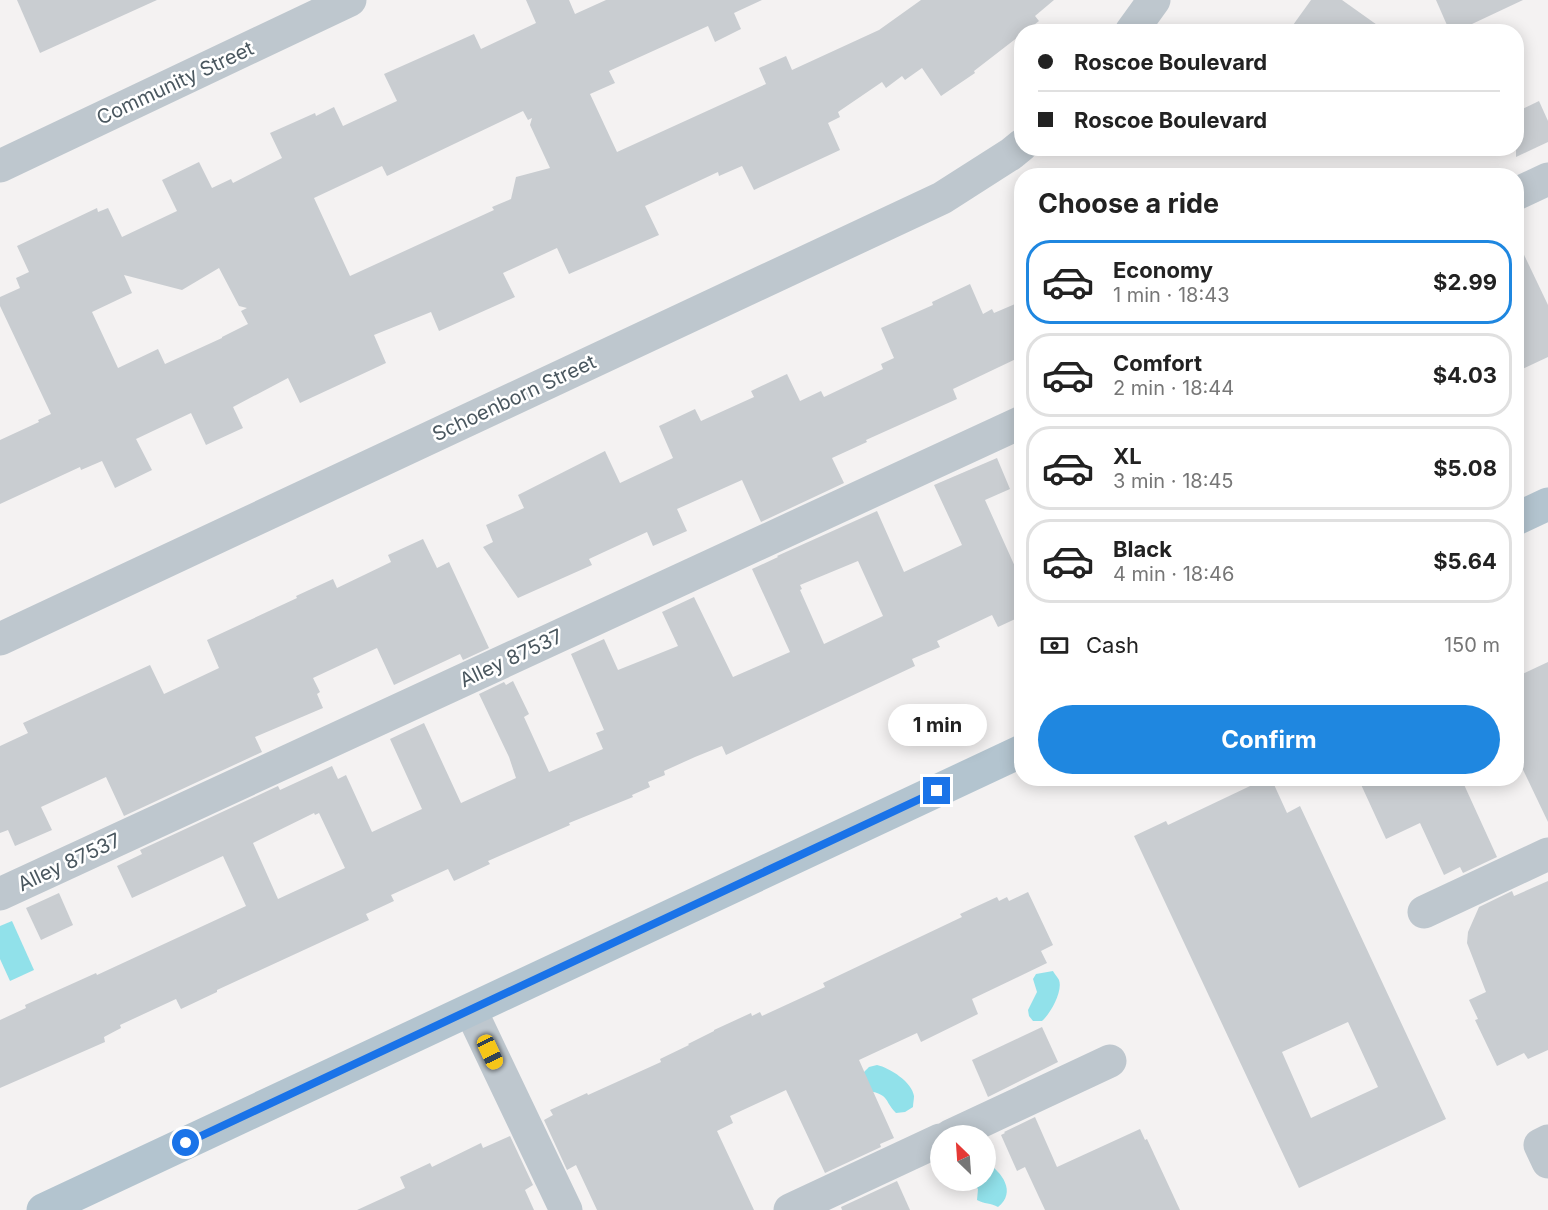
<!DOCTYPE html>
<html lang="en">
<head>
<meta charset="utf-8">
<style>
  body { margin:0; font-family:Inter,sans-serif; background:#f6f6f6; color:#222; height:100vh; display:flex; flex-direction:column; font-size:22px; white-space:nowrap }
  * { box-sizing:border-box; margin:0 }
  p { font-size:20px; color:#767676 }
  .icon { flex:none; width:33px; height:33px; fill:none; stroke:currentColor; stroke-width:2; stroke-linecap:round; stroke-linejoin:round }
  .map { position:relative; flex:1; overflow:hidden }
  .sheet { position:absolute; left:1014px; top:168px; width:510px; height:618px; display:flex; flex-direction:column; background:#fff; border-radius:24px; box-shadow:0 3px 15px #0003 }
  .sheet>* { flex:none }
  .guide { position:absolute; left:1014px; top:24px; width:510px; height:132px; border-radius:24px; box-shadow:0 3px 15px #0003; display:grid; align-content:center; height:132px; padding:0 24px; background:#fff }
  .needle { width:39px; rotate:335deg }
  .controls { position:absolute; left:930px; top:1125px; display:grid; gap:12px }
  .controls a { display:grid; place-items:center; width:66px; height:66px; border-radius:50%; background:#fff; box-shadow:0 3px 15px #0003; font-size:30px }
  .end { position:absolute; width:27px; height:27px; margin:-14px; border:8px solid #1a73e8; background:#fff; box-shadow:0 0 0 3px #fff }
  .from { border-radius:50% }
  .bubble { position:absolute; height:42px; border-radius:21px; background:#fff; box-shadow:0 3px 15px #0003; font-size:20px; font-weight:700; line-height:42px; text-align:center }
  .car { position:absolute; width:18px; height:36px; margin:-18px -9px; border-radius:8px; box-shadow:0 0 4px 2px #0007; background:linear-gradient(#f5c518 24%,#345 0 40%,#f5c518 0 76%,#345 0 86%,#f5c518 0) }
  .guide b { display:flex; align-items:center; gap:21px; height:57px; font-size:22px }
  .guide b+b { border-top:2px solid #e0e0e0 }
  .guide i { width:15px; height:15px; background:#222 }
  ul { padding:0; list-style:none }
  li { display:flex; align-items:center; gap:18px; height:84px; margin:0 12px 9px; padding:0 12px; border:3px solid #e0e0e0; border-radius:24px }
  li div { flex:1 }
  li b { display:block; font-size:22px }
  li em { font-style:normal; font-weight:700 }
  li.selected { border-color:#1f87e0 }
  li>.icon { width:54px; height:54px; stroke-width:1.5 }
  h2 { padding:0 24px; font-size:27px; line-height:72px }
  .pay { display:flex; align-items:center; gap:15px; height:66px; padding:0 24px; font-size:22px }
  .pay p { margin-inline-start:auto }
  .primary-button { display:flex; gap:12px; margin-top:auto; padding:12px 24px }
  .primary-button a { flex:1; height:69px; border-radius:36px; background:#1f87e0; color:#fff; font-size:24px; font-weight:700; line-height:69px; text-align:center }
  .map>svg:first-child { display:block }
  .water { fill:#91e1ea }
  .building { fill:#c9cdd1; fill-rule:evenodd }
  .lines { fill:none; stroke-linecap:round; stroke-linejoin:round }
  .minor { stroke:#bec7ce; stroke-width:33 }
  .major { stroke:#b3c4cf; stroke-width:33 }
  .route { stroke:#1a73e8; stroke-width:8 }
  .labels { text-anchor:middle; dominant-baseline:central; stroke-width:5; stroke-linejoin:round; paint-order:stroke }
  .street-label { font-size:20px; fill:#4a575f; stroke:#fff }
</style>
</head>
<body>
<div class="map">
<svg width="1548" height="1210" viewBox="0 0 1548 1210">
  <rect width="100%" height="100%" fill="#f4f2f2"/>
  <g class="water">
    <polygon points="12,921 34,970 10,981 0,959 0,926"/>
    <path d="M 1053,971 C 1054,973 1058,978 1059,980 C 1063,991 1051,1013 1042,1021 L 1033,1021 L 1029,1016 L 1028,1010 L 1037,992 L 1033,979 L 1036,974 Z"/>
    <path d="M 877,1065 C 890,1068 912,1082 914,1096 C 914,1100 913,1103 913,1107 L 905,1112 L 896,1113 C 884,1101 890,1095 869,1091 L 862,1074 L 869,1067 Z"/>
    <path d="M 986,1162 C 1002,1172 1017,1192 998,1207 C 991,1203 984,1204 977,1200 L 978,1189 L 971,1181 L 986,1180 Z"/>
  </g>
  <g class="building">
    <polygon points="17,0 157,0 40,53"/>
    <path d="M 526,0 L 569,0 L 575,14 L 606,0 L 762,0 L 734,13 L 741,29 L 715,42 L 708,26 L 609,71 L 615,83 L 590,94 L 617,152 L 766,84 L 759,68 L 786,56 L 792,70 L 879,30 L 921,0 L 1054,0 L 1035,16 L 1039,21 L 1025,32 L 1022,32 L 1022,34 L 974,71 L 975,73 L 941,96 L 922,68 L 905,80 L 902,76 L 886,88 L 882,82 L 838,112 L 840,117 L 828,123 L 840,150 L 754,190 L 742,166 L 719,176 L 718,172 L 645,206 L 659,235 L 569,274 L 557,248 L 503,273 L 515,297 L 439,331 L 431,312 L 374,335 L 386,363 L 300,403 L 288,378 L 233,407 L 243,428 L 206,445 L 191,413 L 136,439 L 152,470 L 115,488 L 102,461 L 81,470 L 80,467 L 0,504 L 0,440 L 39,422 L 38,420 L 51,414 L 0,306 L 0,297 L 20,288 L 16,278 L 29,272 L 17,246 L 97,208 L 98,212 L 108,208 L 122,237 L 177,211 L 162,180 L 199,162 L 212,188 L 231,179 L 233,183 L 282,158 L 270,133 L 315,113 L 316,116 L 334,107 L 343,126 L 397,101 L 384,74 L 474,34 L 481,49 L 536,23 ZM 523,111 L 528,120 L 532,118 L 530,125 L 550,168 L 516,177 L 511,199 L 492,207 L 494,210 L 350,276 L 314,198 L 382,166 L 387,176 ZM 219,268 L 239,306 L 247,308 L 241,311 L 248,324 L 222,337 L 222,338 L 165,364 L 158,349 L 118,368 L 92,312 L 132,293 L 124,275 L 182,290 Z"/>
    <polygon points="1311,0 1342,0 1387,32 1288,32"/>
    <polygon points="1436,0 1523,0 1455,32 1450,32"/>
    <polygon points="1539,101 1548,121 1548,142 1516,157 1516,112"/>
    <polygon points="1516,238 1548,305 1548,357 1516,372"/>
    <polygon points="970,284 983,314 992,309 994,313 1022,301 1022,356 953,389 957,399 866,440 867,442 832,458 844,483 761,522 742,480 677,509 687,531 653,546 647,532 589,559 592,565 518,598 483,547 493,542 486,525 524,508 518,495 605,451 620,483 673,458 659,426 695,409 701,421 754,397 751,391 787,374 800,401 821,391 824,397 883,369 881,364 894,358 881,328 933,305 932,302"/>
    <path d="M 997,458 L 1010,489 L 985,500 L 1022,582 L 1022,616 L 998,627 L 992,615 L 937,641 L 940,647 L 912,659 L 915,666 L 726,755 L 722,746 L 695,757 L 664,771 L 665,775 L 648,782 L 650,787 L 632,795 L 633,797 L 569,823 L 570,825 L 488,861 L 490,864 L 454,881 L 448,869 L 391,895 L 394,901 L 366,914 L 369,920 L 217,990 L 217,992 L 181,1009 L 176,999 L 120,1025 L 121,1028 L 104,1037 L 105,1042 L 0,1088 L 0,1020 L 26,1008 L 25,1005 L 96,973 L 97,975 L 246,906 L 223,856 L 132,898 L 117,866 L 142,854 L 140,850 L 278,786 L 280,790 L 332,766 L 338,779 L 346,775 L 372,832 L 422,809 L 390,739 L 424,723 L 461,803 L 516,778 L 509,757 L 479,694 L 504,682 L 506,685 L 513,681 L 529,714 L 524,717 L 549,772 L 603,749 L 596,733 L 604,730 L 571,654 L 604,639 L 618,670 L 678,646 L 662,612 L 694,597 L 733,677 L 790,652 L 752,569 L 778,557 L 777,556 L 877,511 L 904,572 L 962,545 L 934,485 ZM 858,561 L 883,616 L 824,644 L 800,590 L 802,589 L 800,585 ZM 314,813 L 315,815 L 319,813 L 345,868 L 278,899 L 253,843 Z"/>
    <polygon points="423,539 437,568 449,562 489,648 463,660 460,654 394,685 377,648 313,678 320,692 317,694 323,708 255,737 262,752 124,816 106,777 41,807 52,830 15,846 8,830 0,833 0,746 28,733 23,723 150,665 164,694 219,668 207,640 297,598 296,596 333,579 337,588 391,562 388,555"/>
    <polygon points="1548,662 1548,822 1516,755 1516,677"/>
    <path d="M 1267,778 L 1271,778 L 1287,813 L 1300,806 L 1446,1119 L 1299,1188 L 1134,836 L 1166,821 L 1168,825 ZM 1348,1022 L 1378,1087 L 1311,1118 L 1282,1052 Z"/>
    <polygon points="1358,778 1461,778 1497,857 1463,873 1460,867 1444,875 1420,823 1386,839"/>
    <polygon points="1548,881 1548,1050 1528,1059 1524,1053 1497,1066 1475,1020 1478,1019 1469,1000 1486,992 1467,943 1468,932 1479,907 1512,891 1514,896"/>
    <polygon points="1028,892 1053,945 1041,951 1047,963 972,999 978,1014 921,1042 917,1033 859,1060 894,1138 880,1144 881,1147 825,1173 786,1090 730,1116 733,1123 717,1131 754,1210 597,1210 576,1165 567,1170 544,1120 553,1115 550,1110 587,1093 588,1095 661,1062 660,1059 689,1045 688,1044 714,1031 714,1030 751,1013 752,1016 760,1012 762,1016 825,987 823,983 962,917 960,914 997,897 999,901 1007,897 1009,901"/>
    <polygon points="59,893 73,925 41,940 26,908"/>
    <polygon points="1042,1027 1058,1062 988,1097 972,1060"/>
    <polygon points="1035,1117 1057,1167 1140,1129 1145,1140 1147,1139 1180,1210 1045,1210 1025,1167 1017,1171 1001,1135 1005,1133 1004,1132"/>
    <polygon points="510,1136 533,1185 525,1190 534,1210 357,1210 405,1188 400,1177 430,1163 432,1167 481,1143 483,1148"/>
    <polygon points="897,1181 910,1210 842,1210 841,1207"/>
  </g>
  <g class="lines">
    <g class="minor">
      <polyline points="1131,32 1154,0"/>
      <polyline points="0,166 350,0"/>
      <polyline points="1516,194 1548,179"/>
      <polyline points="0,639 942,198 1011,154 1022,145"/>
      <polyline points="0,894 1022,422"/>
      <polyline points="1424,912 1548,854"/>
      <polyline points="471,1011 566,1210"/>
      <polyline points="950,1136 1110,1061"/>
      <polyline points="1548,1141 1540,1145 1548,1162"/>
      <polyline points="790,1210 940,1140"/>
    </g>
    <g class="major">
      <polyline points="1516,519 1548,504"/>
      <polyline points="43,1210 1022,751"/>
    </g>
  </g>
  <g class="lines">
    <polyline class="route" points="186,1143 937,791"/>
  </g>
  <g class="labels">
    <g class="street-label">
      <text transform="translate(175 83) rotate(-25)">Community Street</text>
      <text transform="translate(514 398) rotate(-25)">Schoenborn Street</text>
      <text transform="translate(511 658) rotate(-25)">Alley 87537</text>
      <text transform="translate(69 862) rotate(-25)">Alley 87537</text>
    </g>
  </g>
</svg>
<div class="controls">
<a><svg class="needle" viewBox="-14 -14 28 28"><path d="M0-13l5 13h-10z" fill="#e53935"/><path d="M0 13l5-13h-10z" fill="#767676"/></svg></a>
</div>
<i class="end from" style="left:186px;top:1143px"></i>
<i class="end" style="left:937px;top:791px"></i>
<div class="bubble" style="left:888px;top:704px;width:99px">1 min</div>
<i class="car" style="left:490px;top:1052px;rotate:155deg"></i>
<div class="guide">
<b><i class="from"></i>Roscoe Boulevard</b>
<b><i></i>Roscoe Boulevard</b>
</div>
<section class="sheet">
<h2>Choose a ride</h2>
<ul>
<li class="selected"><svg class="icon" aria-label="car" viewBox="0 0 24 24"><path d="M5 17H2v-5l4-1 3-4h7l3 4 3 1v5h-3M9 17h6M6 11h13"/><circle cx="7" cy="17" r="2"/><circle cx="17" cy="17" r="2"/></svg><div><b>Economy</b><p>1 min · 18:43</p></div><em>$2.99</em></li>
<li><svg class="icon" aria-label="car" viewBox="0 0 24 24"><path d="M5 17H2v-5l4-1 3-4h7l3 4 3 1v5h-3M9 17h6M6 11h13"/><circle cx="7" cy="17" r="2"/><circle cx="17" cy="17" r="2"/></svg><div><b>Comfort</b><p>2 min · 18:44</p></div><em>$4.03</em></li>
<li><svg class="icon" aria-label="car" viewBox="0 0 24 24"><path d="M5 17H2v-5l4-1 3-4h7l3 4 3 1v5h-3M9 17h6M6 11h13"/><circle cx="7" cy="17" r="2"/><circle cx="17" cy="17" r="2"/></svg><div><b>XL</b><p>3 min · 18:45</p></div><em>$5.08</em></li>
<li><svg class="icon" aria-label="car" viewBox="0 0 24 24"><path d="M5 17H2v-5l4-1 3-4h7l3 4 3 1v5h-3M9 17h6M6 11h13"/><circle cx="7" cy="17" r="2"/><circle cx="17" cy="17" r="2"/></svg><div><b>Black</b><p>4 min · 18:46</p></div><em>$5.64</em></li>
</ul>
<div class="pay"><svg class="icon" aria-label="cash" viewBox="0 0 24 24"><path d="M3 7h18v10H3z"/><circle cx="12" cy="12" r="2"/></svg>Cash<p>150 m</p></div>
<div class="primary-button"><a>Confirm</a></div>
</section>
</div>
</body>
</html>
